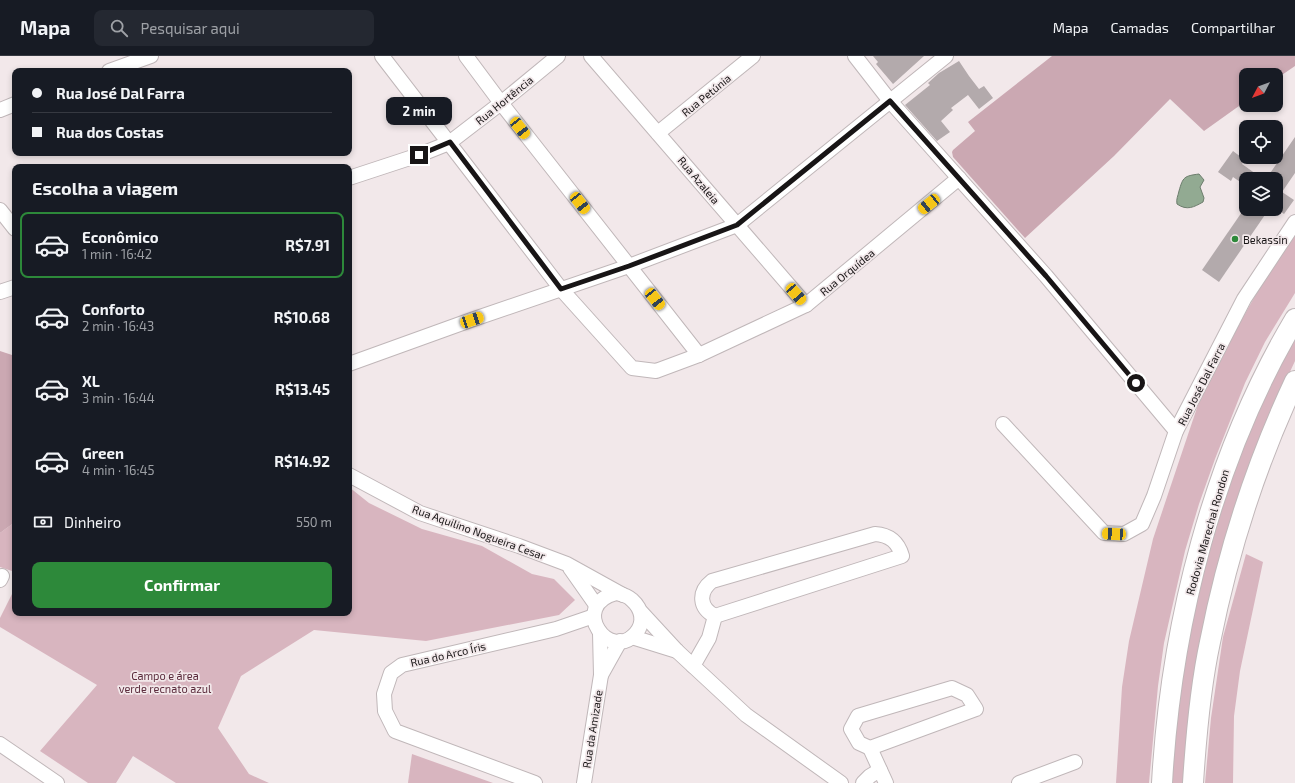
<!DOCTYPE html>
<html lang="pt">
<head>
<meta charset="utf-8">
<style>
  body { margin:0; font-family:"Exo 2",sans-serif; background:#242831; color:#f1f3f6; height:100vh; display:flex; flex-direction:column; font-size:15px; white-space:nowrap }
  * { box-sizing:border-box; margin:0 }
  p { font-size:13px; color:#9ea1a6 }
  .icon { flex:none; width:22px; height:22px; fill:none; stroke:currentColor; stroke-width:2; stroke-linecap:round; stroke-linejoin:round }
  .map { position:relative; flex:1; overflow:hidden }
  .side { position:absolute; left:12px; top:108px; width:340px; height:452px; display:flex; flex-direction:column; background:#171b24; border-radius:8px; box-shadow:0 2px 6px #0003 }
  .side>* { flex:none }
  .guide { position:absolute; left:12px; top:12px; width:340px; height:88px; border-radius:8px; box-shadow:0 2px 6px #0003; display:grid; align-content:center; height:88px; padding:0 20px; background:#171b24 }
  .needle { width:26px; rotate:229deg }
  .tools { position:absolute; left:1239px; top:12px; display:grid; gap:8px }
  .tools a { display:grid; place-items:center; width:44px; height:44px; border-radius:8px; background:#171b24; box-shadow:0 2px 6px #0003; font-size:20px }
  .end { position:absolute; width:18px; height:18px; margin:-9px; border:5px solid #181516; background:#fff; box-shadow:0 0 0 2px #fff }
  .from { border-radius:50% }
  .bubble { position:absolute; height:28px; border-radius:8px; background:#171b24; box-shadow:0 2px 6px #0003; font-size:13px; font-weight:700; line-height:28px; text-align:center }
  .car { position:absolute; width:12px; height:24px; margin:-12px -6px; border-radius:5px; box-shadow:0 0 3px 1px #0007; background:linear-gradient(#f5c518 24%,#345 0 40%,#f5c518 0 76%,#345 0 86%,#f5c518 0) }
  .guide b { display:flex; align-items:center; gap:14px; height:38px; font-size:15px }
  .guide b+b { border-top:1px solid #363941 }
  .guide i { width:10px; height:10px; background:#f1f3f6 }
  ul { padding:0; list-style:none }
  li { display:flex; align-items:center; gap:12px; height:66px; margin:0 8px 6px; padding:0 12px; border:2px solid transparent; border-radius:8px }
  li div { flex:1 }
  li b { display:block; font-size:15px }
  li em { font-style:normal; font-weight:700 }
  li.on { border-color:#2d893a }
  li>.icon { width:36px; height:36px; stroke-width:1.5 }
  h2 { padding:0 20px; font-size:18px; line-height:48px }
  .pay { display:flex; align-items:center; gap:10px; height:44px; padding:0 20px; font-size:15px }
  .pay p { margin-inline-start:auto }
  .primary-button { display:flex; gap:8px; margin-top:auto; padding:8px 20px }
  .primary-button a { flex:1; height:46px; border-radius:8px; background:#2d893a; color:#fff; font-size:16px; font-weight:700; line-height:46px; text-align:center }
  header { display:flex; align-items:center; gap:24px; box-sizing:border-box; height:56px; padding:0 20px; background:#171b24; border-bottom:1px solid #363941 }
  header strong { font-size:19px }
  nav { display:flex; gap:22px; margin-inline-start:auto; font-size:14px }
  .search { width:280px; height:36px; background:#242831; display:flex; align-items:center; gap:10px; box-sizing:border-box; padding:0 14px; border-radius:8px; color:#9ea1a6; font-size:15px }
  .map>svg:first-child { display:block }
  .green { fill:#d8b5bf }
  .forest { fill:#cba8b2 }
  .water { fill:#92aa92; stroke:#6d7d6d }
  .building { fill:#b3aaac }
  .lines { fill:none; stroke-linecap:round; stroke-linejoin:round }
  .minor-casing { stroke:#c0b7b9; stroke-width:16 }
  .highway-casing { stroke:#c0b7b9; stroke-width:22 }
  .minor { stroke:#fff; stroke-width:14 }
  .highway { stroke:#fff; stroke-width:20 }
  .route { stroke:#181516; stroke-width:5 }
  .poi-dot { fill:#2d893a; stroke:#f2e8ea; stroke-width:1.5 }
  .labels { text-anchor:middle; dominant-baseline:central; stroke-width:3.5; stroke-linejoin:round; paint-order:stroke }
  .street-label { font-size:11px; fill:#181516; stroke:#f2e8ea }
  .poi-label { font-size:11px; fill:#181516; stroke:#f2e8ea; text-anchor:start }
  .park-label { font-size:11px; fill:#5b2b3c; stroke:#f2e8ea }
</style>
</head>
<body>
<header>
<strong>Mapa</strong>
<div class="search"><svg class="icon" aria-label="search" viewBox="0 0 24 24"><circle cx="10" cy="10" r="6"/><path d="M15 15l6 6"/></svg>Pesquisar aqui</div>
<nav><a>Mapa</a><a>Camadas</a><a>Compartilhar</a></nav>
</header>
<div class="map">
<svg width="1295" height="727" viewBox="0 0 1295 727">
  <rect width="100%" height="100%" fill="#f2e8ea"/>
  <g class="green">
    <polygon points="1295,179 1295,237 1265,286 1245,327 1215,403 1199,448 1185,495 1164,587 1158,630 1149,727 1116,727 1122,631 1129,585 1153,483 1169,435 1205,328 1267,219"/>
    <polygon points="1295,277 1295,305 1275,348 1184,727 1170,727 1173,674 1194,542 1232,414"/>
    <polygon points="349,431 369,447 422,473 482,490 532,518 554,523 575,544 559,559 426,585 314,574 241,620 218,672 249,718 269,727 176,727 133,700 116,727 88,727 40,695 97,629 0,571 0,562 15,532 15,557 349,557"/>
    <polygon points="15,466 15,516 0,511 0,477"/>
    <polygon points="1246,498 1263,506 1240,615 1234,660 1233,727 1205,727 1211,662 1223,581"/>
    <polygon points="412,698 493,727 408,727"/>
  </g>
  <g class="forest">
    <polygon points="1052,0 1295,0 1295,10 1276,23 1276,19 1246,19 1246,45 1204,75 1170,43 1114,100 1025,182 953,101 952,96 953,94 975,75 968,66"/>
    <polygon points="0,295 15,300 15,466 0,477"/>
  </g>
  <path class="water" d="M 1199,118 L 1204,124 L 1200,131 L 1204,142 L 1203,146 C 1194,151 1187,155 1177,148 C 1176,143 1178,140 1179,135 C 1183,121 1184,120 1199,118 Z"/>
  <g class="building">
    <polygon points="873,0 924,0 893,28 876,8 878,6"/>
    <polygon points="959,5 969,20 979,33 984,30 993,42 979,53 968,39 951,52 953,54 941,65 950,76 937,85 905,49 930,29 928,27 939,17"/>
    <polygon points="1295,81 1295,117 1282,136 1294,144 1284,158 1276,152 1276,123 1266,123"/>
    <polygon points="1233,95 1245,104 1242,108 1263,123 1246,123 1246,130 1233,121 1231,125 1218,116"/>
    <polygon points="1244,153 1269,153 1219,226 1202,214"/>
  </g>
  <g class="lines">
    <defs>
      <g id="minor">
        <polyline points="382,0 449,87 561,233 632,312 656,315 699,299 806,249 959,122"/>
        <polyline points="466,0 501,47 699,299"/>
        <polyline points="591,0 806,249"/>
        <polyline points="855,0 890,45 1046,220 1176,375"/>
        <polyline points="109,15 151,0"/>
        <polyline points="0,54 15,48"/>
        <polyline points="658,77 753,0"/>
        <polyline points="349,122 419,99 449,87 501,47 558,0"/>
        <polyline points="0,154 15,173"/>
        <polyline points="0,236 15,231"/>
        <polyline points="349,308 471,264 629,210 737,169 946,0"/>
        <polyline points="1003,368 1104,477 1124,478 1142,468 1154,440 1176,375 1244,243 1295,166"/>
        <polyline points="349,419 420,457 519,490 567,508 623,539"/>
        <path d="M 875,478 C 890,479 898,486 902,500 L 715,560 C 699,552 698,536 712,525 Z"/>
        <polyline points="570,512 596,549"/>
        <polyline points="0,524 2,520"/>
        <path d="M 616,537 C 621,538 628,540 632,544 C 642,553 645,566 636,577 C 610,608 568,550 616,537 Z"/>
        <polyline points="641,556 677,595 746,659 841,727"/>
        <polyline points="632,581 677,595"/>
        <polyline points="693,610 709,582 715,560"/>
        <polyline points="601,619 620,585"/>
        <polygon points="952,632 967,639 976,653 870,692 859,687 851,673 858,660"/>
        <polyline points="0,688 57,727"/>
        <polyline points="870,692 886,727"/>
        <polyline points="535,727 395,675 385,655 384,638 391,617 402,609 556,573 594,560"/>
        <polyline points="584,727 601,619 600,577"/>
        <polyline points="863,727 870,720 880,714"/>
        <polyline points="1019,727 1075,706"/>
      </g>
      <g id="highway">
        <path d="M 1162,727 C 1171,568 1213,401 1295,263"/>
        <path d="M 1193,727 C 1196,680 1200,632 1210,586 C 1228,495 1256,408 1295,325"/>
      </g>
    </defs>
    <use href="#minor" class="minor-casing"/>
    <use href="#highway" class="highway-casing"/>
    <use href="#minor" class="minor"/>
    <use href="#highway" class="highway"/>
  </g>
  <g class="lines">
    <polyline class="route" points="419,99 450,86 561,233 629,210 737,169 890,45 1046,220 1136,327"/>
  </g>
  <circle class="poi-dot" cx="1235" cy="183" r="4"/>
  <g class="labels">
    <g class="street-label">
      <text transform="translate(706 39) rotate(-39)">Rua Petúnia</text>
      <text transform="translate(504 44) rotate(-39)">Rua Hortência</text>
      <text transform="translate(699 124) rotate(50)">Rua Azaleia</text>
      <text transform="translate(847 216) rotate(-39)">Rua Orquídea</text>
      <text transform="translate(1201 328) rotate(-63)">Rua José Dal Farra</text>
      <text transform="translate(479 476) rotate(20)">Rua Aquilino Nogueira Cesar</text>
      <text transform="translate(1207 476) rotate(-74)">Rodovia Marechal Rondon</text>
      <text transform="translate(448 598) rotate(-13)">Rua do Arco Íris</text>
      <text transform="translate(592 673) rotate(-81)">Rua da Amizade</text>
    </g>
    <g class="poi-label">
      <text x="1243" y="183">Bekassin</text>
    </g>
    <g class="park-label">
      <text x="165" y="619">Campo e área<tspan x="165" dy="13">verde recnato azul</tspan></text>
    </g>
  </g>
</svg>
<div class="tools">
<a><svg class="needle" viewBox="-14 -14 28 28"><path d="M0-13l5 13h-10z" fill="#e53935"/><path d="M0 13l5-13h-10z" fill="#9ea1a6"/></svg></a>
<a><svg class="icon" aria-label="locate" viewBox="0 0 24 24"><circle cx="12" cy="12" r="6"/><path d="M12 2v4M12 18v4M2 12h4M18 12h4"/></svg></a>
<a><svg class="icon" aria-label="layers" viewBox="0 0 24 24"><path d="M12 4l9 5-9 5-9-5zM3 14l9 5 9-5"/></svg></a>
</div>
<i class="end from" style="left:1136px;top:327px"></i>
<i class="end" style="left:419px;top:99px"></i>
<div class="bubble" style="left:386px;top:41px;width:66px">2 min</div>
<i class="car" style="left:520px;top:72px;rotate:142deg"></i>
<i class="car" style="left:580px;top:147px;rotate:142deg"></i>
<i class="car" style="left:929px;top:148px;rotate:231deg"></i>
<i class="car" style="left:796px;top:238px;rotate:139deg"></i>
<i class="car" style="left:655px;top:243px;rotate:142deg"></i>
<i class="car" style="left:472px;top:264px;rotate:71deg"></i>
<i class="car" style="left:1114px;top:478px;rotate:273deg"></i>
<div class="guide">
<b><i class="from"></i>Rua José Dal Farra</b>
<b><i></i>Rua dos Costas</b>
</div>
<section class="side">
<h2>Escolha a viagem</h2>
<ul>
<li class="on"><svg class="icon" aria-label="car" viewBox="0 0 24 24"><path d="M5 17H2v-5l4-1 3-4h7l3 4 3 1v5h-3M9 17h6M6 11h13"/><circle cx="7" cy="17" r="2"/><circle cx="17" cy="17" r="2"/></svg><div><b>Econômico</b><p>1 min · 16:42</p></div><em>R$7.91</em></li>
<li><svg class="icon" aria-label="car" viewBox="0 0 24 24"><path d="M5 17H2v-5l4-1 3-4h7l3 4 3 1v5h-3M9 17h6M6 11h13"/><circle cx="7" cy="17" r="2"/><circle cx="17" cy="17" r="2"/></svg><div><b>Conforto</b><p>2 min · 16:43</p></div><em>R$10.68</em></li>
<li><svg class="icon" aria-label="car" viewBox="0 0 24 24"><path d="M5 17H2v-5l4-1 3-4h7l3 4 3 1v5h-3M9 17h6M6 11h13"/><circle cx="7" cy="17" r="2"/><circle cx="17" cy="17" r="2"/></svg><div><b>XL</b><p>3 min · 16:44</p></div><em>R$13.45</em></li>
<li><svg class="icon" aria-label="car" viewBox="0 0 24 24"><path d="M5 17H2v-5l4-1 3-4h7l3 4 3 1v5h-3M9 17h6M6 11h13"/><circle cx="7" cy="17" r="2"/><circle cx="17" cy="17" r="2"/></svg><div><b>Green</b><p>4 min · 16:45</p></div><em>R$14.92</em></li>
</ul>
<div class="pay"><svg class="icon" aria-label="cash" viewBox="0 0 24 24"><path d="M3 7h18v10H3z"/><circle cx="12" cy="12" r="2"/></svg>Dinheiro<p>550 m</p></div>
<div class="primary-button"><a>Confirmar</a></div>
</section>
</div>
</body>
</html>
